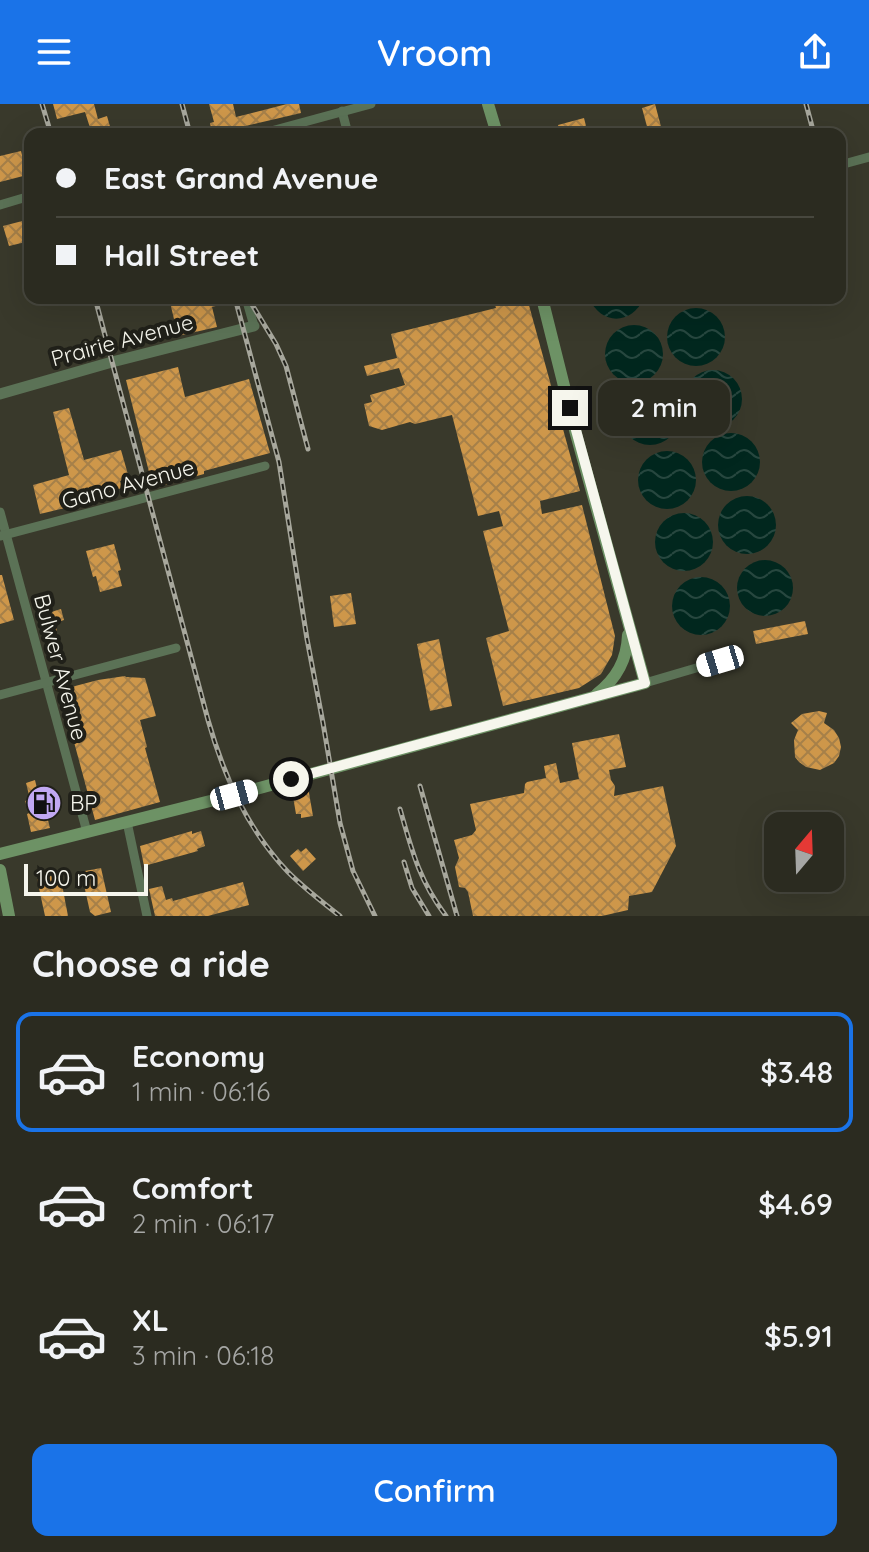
<!DOCTYPE html>
<html lang="en">
<head>
<meta charset="utf-8">
<style>
  body { margin:0; font-family:Quicksand,sans-serif; background:#333329; color:#f1f3f6; height:100vh; display:flex; flex-direction:column; font-size:30px; white-space:nowrap }
  * { box-sizing:border-box; margin:0 }
  p { font-size:26px; color:#a6a7a5 }
  .icon { flex:none; width:44px; height:44px; fill:none; stroke:currentColor; stroke-width:2; stroke-linecap:round; stroke-linejoin:round }
  .map { position:relative; height:812px; overflow:hidden }
  .panel { display:flex; flex-direction:column; background:#2b2b20; flex:1 }
  .panel>* { flex:none }
  .hud { position:absolute; left:24px; top:24px; width:822px; height:176px; border-radius:16px; box-shadow:0 8px 32px #0002,0 0 0 2px #47473e; display:grid; align-content:center; height:176px; padding:0 32px; background:#2b2b20 }
  .needle { width:52px; rotate:19deg }
  .fabs { position:absolute; left:764px; top:708px; display:grid; gap:16px }
  .fabs a { display:grid; place-items:center; width:80px; height:80px; border-radius:16px; background:#2b2b20; box-shadow:0 8px 32px #0002,0 0 0 2px #47473e; font-size:40px }
  .scale { position:absolute; left:24px; bottom:20px; width:124px; box-sizing:border-box; padding-left:8px; border:4px solid #f6f6ed; border-top:0; font-size:22px; line-height:28px; white-space:nowrap; color:#f6f6ed; -webkit-text-stroke:6px #202019; paint-order:stroke }
  .end { position:absolute; width:36px; height:36px; margin:-18px; border:10px solid #f6f6ed; background:#111; box-shadow:0 0 0 4px #111 }
  .from { border-radius:50% }
  .bubble { position:absolute; height:56px; border-radius:16px; background:#2b2b20; box-shadow:0 8px 32px #0002,0 0 0 2px #47473e; font-size:26px; font-weight:600; line-height:56px; text-align:center }
  .car { position:absolute; width:24px; height:48px; margin:-24px -12px; border-radius:10px; box-shadow:0 0 6px 2px #0007; background:linear-gradient(#fff 24%,#345 0 40%,#fff 0 76%,#345 0 86%,#fff 0) }
  .hud b { display:flex; align-items:center; gap:28px; height:76px; font-size:30px }
  .hud b+b { border-top:2px solid #47473e }
  .hud i { width:20px; height:20px; background:#f1f3f6 }
  ul { padding:0; list-style:none }
  li { display:flex; align-items:center; gap:24px; height:120px; margin:0 16px 12px; padding:0 16px; border:4px solid transparent; border-radius:16px }
  li div { flex:1 }
  li b { display:block; font-size:30px }
  li em { font-style:normal; font-weight:600 }
  li.selected { border-color:#1a73e8 }
  li>.icon { width:72px; height:72px; stroke-width:1.5 }
  h2 { padding:0 32px; font-size:36px; line-height:96px }
  .button { display:flex; gap:16px; margin-top:auto; padding:16px 32px }
  .button a { flex:1; height:92px; border-radius:16px; background:#1a73e8; color:#fff; font-size:32px; font-weight:600; line-height:92px; text-align:center }
  header { display:flex; justify-content:space-between; align-items:center; height:104px; padding:0 32px; background:#1a73e8; color:#fff; font-size:36px; font-weight:600 }
  .map>svg:first-child { display:block }
  .water { fill:url(#water-waves) }
  .building { fill:url(#building-cross-hatch) }
  .lines { fill:none; stroke-linecap:round; stroke-linejoin:round }
  .minor { stroke:#5b7256; stroke-width:9 }
  .tertiary { stroke:#5b7256; stroke-width:11 }
  .secondary { stroke:#6d9265; stroke-width:12 }
  .rail-casing { stroke:#a7a79c; stroke-width:5 }
  .rail { stroke:#202019; stroke-width:2; stroke-dasharray:6; stroke-linecap:butt }
  .route { stroke:#f6f6ed; stroke-width:10 }
  .labels { text-anchor:middle; dominant-baseline:central; stroke-width:8; stroke-linejoin:round; paint-order:stroke }
  .street-label { font-size:22px; fill:#f6f6ed; stroke:#202019 }
  .poi-label { font-size:22px; fill:#f6f6ed; stroke:#202019; text-anchor:start }
</style>
</head>
<body>
<header><svg class="icon" aria-label="menu" viewBox="0 0 24 24"><path d="M4 6h16M4 12h16M4 18h16"/></svg>Vroom<svg class="icon" aria-label="share" viewBox="0 0 24 24"><path d="M12 15V3M7 8l5-5 5 5M5 13v7h14v-7"/></svg></header>
<div class="map">
<svg width="869" height="812" viewBox="0 0 869 812">
  <defs>
    <pattern id="water-waves" width="16" height="10" patternUnits="userSpaceOnUse" patternTransform="scale(2)"><rect width="16" height="10" fill="#01271e"/><path d="M0 5q4-4 8 0t8 0" fill="none" stroke="#27473f"/></pattern>
    <pattern id="building-cross-hatch" width="8" height="8" patternUnits="userSpaceOnUse" patternTransform="scale(2)"><rect width="8" height="8" fill="#ce974a"/><path d="M0 0l8 8M0 8l8-8" fill="none" stroke="#a68049"/></pattern>
  </defs>
  <rect width="100%" height="100%" fill="#39392b"/>
  <g class="water">
    <path d="M 589,194 L 644,194 C 632,221 601,222 589,194 Z"/>
    <circle cx="696" cy="233" r="29"/>
    <circle cx="634" cy="250" r="29"/>
    <circle cx="713" cy="295" r="29"/>
    <circle cx="650" cy="312" r="29"/>
    <circle cx="731" cy="358" r="29"/>
    <circle cx="667" cy="376" r="29"/>
    <circle cx="747" cy="421" r="29"/>
    <circle cx="684" cy="438" r="29"/>
    <circle cx="765" cy="484" r="28"/>
    <circle cx="701" cy="502" r="29"/>
  </g>
  <g class="building">
    <polygon points="53,0 94,0 98,15 107,12 111,26 92,30 85,8 57,15"/>
    <polygon points="209,0 233,0 236,13 287,0 299,0 301,9 212,30 210,19 214,18"/>
    <polygon points="655,0 663,30 649,30 642,4"/>
    <polygon points="584,14 588,30 561,30 558,21"/>
    <polygon points="21,47 27,71 0,78 0,52"/>
    <polygon points="30,115 30,137 9,142 3,122"/>
    <polygon points="169,194 238,194 238,196 212,203 217,223 178,232"/>
    <polygon points="493,194 527,194 580,387 540,397 542,410 582,401 615,532 612,551 601,570 579,584 503,602 486,534 509,527 483,427 503,422 499,407 478,412 452,311 415,320 410,318 382,326 369,322 364,300 372,298 370,291 405,281 399,264 367,272 364,262 397,254 391,230 496,204"/>
    <polygon points="178,263 185,293 249,275 270,349 204,367 204,370 153,384 126,276"/>
    <polygon points="69,304 84,356 121,346 129,374 120,377 122,384 68,399 69,403 40,410 33,381 69,371 53,308"/>
    <polygon points="114,440 121,466 118,467 122,482 100,488 96,472 93,473 86,447"/>
    <polygon points="0,471 2,471 14,516 0,520"/>
    <polygon points="351,489 356,520 334,523 330,492"/>
    <polygon points="61,505 64,516 55,519 57,527 45,530 41,511"/>
    <polygon points="805,517 808,530 756,540 753,527"/>
    <polygon points="439,535 452,602 430,607 417,540"/>
    <polygon points="125,572 126,573 145,574 156,612 140,616 147,643 145,644 160,698 95,716 60,586 98,576"/>
    <polygon points="819,607 827,609 824,619 834,626 839,634 841,643 839,652 834,659 820,666 806,663 799,658 795,653 794,636 798,626 791,619 802,610"/>
    <polygon points="619,630 626,663 609,666 611,676 615,682 614,692 663,682 676,742 652,788 629,792 628,806 602,812 473,812 468,788 465,784 459,783 455,763 459,754 454,736 472,731 476,726 470,700 524,689 525,680 527,678 546,674 544,662 556,659 560,679 579,675 572,639"/>
    <polygon points="35,676 39,693 59,689 62,700 45,704 50,724 31,728 27,710 29,709 25,697 30,695 26,679"/>
    <polygon points="308,683 313,712 301,714 301,710 296,710 292,687"/>
    <polygon points="192,727 192,730 201,727 205,742 197,745 198,747 144,762 140,742"/>
    <polygon points="306,744 316,755 303,767 290,752 298,745 301,748"/>
    <polygon points="101,764 111,808 95,812 90,808 82,772 85,767"/>
    <polygon points="60,770 68,812 45,812 37,775"/>
    <polygon points="243,778 249,801 208,812 155,812 149,785 162,782 166,796 172,794 173,797"/>
  </g>
  <g class="lines">
    <g class="minor">
      <polyline points="342,7 348,30"/>
      <polyline points="260,30 371,0"/>
      <polyline points="840,61 869,53"/>
      <polyline points="0,101 30,92"/>
      <polyline points="246,194 254,222"/>
      <polyline points="0,408 87,728"/>
      <polyline points="1,432 265,362"/>
      <polyline points="645,579 720,557"/>
      <polyline points="0,591 176,544"/>
      <polyline points="127,718 147,812"/>
    </g>
    <polyline class="tertiary" points="0,290 112,258 254,222"/>
    <g class="secondary">
      <polyline points="488,0 497,30"/>
      <path d="M 597,590 C 616,575 627,557 628,531"/>
      <polyline points="0,750 234,691 645,579 576,330 542,194"/>
      <polyline points="0,766 9,812"/>
    </g>
    <defs>
      <g id="rail">
        <polyline points="42,0 51,30"/>
        <polyline points="182,0 190,30"/>
        <polyline points="806,0 814,30"/>
        <path d="M 95,194 L 208,616 C 224,672 247,725 288,768 C 304,784 322,798 340,812"/>
        <polyline points="235,194 279,358 307,535 323,619 340,719 353,767 375,812"/>
        <polyline points="248,194 276,240 286,262 308,345"/>
        <polyline points="420,682 457,812"/>
        <path d="M 400,705 C 412,747 419,776 446,812"/>
        <polyline points="404,758 412,784 429,812"/>
      </g>
    </defs>
    <use href="#rail" class="rail-casing"/>
    <use href="#rail" class="rail"/>
  </g>
  <g class="lines">
    <polyline class="route" points="291,675 645,579 570,304"/>
  </g>
  <defs>
    <symbol id="fuel-disc" viewBox="-11 -11 22 22"><circle r="9.5" fill="#c1a8f3" stroke="#202019"/><path d="M-5.5-6h7V0h2V4h1.3V-2.5L3-4.5l.8-.8L6-3V5H2.5V1h-1V6h-7ZM-4.2-4.7v3.2H.2V-4.7Z" fill="#111"/></symbol>
  </defs>
  <g fill-rule="evenodd">
    <use href="#fuel-disc" x="24" y="679" width="40" height="40"/>
  </g>
  <g class="labels">
    <g class="street-label">
      <text transform="translate(122 236) rotate(-15)">Prairie Avenue</text>
      <text transform="translate(128 380) rotate(-15)">Gano Avenue</text>
      <text transform="translate(61 563) rotate(75)">Bulwer Avenue</text>
    </g>
    <g class="poi-label">
      <text x="70" y="699">BP</text>
    </g>
  </g>
</svg>
<div class="fabs">
<a><svg class="needle" viewBox="-14 -14 28 28"><path d="M0-13l5 13h-10z" fill="#e53935"/><path d="M0 13l5-13h-10z" fill="#a6a7a5"/></svg></a>
</div>
<div class="scale">100 m</div>
<i class="end from" style="left:291px;top:675px"></i>
<i class="end" style="left:570px;top:304px"></i>
<div class="bubble" style="left:598px;top:276px;width:132px">2 min</div>
<i class="car" style="left:720px;top:557px;rotate:253deg"></i>
<i class="car" style="left:234px;top:691px;rotate:75deg"></i>
<div class="hud">
<b><i class="from"></i>East Grand Avenue</b>
<b><i></i>Hall Street</b>
</div>
</div>
<section class="panel">
<h2>Choose a ride</h2>
<ul>
<li class="selected"><svg class="icon" aria-label="car" viewBox="0 0 24 24"><path d="M5 17H2v-5l4-1 3-4h7l3 4 3 1v5h-3M9 17h6M6 11h13"/><circle cx="7" cy="17" r="2"/><circle cx="17" cy="17" r="2"/></svg><div><b>Economy</b><p>1 min · 06:16</p></div><em>$3.48</em></li>
<li><svg class="icon" aria-label="car" viewBox="0 0 24 24"><path d="M5 17H2v-5l4-1 3-4h7l3 4 3 1v5h-3M9 17h6M6 11h13"/><circle cx="7" cy="17" r="2"/><circle cx="17" cy="17" r="2"/></svg><div><b>Comfort</b><p>2 min · 06:17</p></div><em>$4.69</em></li>
<li><svg class="icon" aria-label="car" viewBox="0 0 24 24"><path d="M5 17H2v-5l4-1 3-4h7l3 4 3 1v5h-3M9 17h6M6 11h13"/><circle cx="7" cy="17" r="2"/><circle cx="17" cy="17" r="2"/></svg><div><b>XL</b><p>3 min · 06:18</p></div><em>$5.91</em></li>
</ul>
<div class="button"><a>Confirm</a></div>
</section>
</body>
</html>
